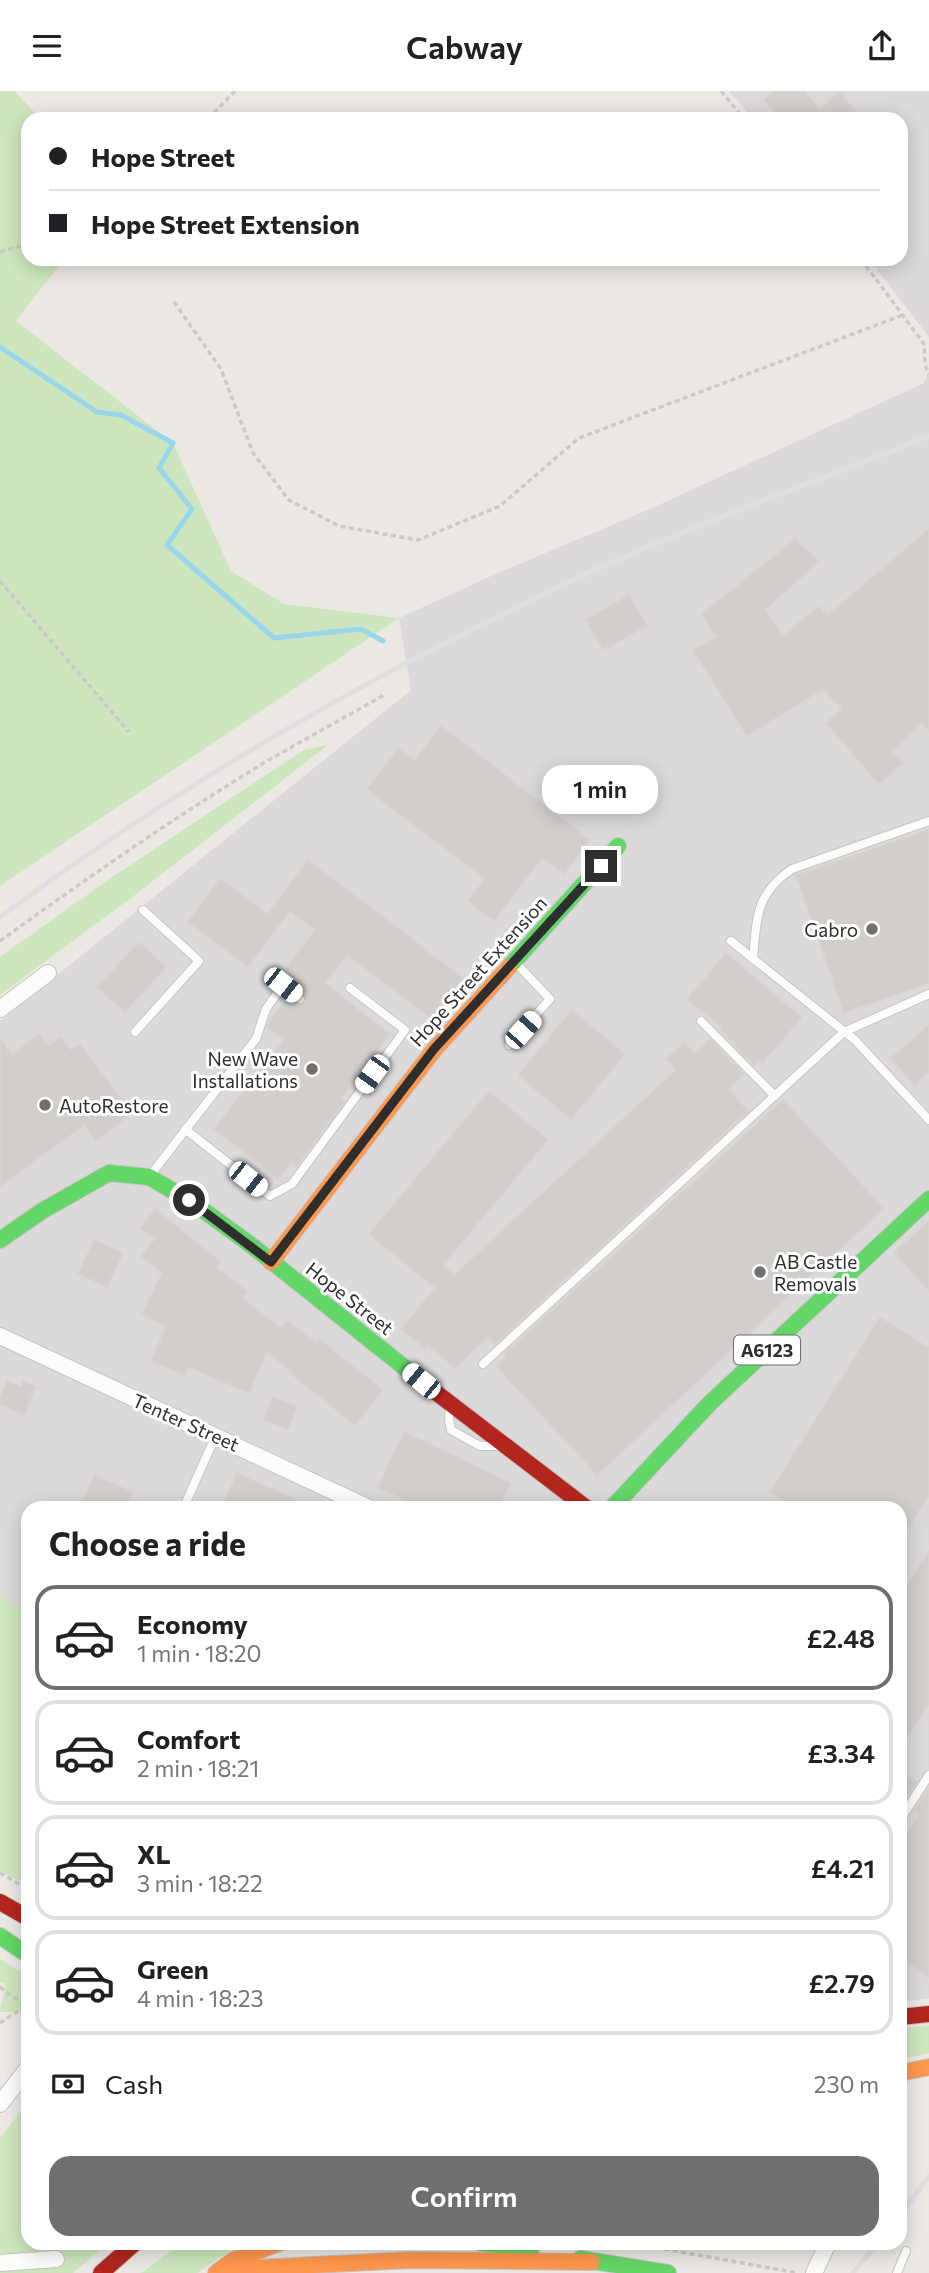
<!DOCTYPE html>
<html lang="en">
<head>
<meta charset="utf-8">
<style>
  body { margin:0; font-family:Commissioner,sans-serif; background:#f2f2f2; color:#202124; height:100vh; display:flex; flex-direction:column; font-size:26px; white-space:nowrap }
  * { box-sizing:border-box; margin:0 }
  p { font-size:23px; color:#757577 }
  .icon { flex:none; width:38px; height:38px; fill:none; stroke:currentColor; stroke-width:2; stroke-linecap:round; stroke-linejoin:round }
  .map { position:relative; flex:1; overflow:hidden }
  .side { position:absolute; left:21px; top:1410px; width:886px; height:749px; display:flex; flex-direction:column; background:#fff; border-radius:21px; box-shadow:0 4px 18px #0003 }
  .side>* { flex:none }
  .top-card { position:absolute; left:21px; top:21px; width:887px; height:154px; border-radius:21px; box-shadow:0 4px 18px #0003; display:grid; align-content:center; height:154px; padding:0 28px; background:#fff }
  .end { position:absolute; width:32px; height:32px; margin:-16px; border:9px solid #2e2e2e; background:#fff; box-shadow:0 0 0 4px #fff }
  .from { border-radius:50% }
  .bubble { position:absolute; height:49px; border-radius:21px; background:#fff; box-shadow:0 4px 18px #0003; font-size:23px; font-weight:600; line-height:49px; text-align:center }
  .car { position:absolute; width:21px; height:42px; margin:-21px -10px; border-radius:9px; box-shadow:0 0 5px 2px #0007; background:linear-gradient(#fff 24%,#345 0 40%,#fff 0 76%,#345 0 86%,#fff 0) }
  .top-card b { display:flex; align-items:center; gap:24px; height:66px; font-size:26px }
  .top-card b+b { border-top:2px solid #e0e0e0 }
  .top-card i { width:18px; height:18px; background:#202124 }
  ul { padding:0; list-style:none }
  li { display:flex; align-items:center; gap:21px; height:105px; margin:0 14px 10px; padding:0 14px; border:4px solid #e0e0e0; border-radius:21px }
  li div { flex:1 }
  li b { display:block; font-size:26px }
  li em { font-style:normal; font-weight:600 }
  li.on { border-color:#706f6e }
  li>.icon { width:63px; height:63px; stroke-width:1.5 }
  h2 { padding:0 28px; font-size:32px; line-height:84px }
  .pay { display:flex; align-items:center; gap:18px; height:77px; padding:0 28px; font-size:26px }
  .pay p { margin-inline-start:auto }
  .button { display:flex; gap:14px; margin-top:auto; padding:14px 28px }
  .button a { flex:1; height:80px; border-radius:21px; background:#706f6e; color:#fff; font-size:28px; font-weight:600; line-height:80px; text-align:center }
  header { display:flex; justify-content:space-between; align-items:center; height:91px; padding:0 28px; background:#fff; font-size:32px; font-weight:600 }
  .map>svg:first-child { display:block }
  .industrial { fill:#dcd9db }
  .green { fill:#cee6be }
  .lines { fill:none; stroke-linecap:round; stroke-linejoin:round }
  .stream { stroke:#99d6ec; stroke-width:5 }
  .building { fill:#d1cecb; stroke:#d7d4d0; stroke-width:2 }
  .lane-casing { stroke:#c5c4c5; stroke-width:10 }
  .street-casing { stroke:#c5c4c5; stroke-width:18 }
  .fast-casing { stroke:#c5c4c5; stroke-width:18 }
  .slow-casing { stroke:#c5c4c5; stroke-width:18 }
  .jam-casing { stroke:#c5c4c5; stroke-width:18 }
  .path { stroke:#c9c9c8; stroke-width:3.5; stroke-dasharray:5 3.5; stroke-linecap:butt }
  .lane { stroke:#fcfcfb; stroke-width:8 }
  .street { stroke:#fcfcfb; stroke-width:16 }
  .fast { stroke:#63d668; stroke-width:16 }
  .slow { stroke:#ff974d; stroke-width:16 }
  .jam { stroke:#b3261e; stroke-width:16 }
  .rail { stroke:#dfdfe1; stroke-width:5 }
  .route { stroke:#2e2e2e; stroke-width:9 }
  .poi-dot { fill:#706f6e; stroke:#fff; stroke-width:2.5 }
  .labels { text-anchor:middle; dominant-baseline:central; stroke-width:6; stroke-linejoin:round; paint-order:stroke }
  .shield { fill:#fff; stroke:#6d6d6d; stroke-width:2 }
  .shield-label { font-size:18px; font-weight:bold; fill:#2e2e2e }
  .poi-label { font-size:19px; fill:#2e2e2e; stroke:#fff; text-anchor:end }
  .street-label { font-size:19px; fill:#2e2e2e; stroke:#fff }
</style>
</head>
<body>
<header><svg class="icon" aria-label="menu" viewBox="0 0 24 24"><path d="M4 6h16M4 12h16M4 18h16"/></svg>Cabway<svg class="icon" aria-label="share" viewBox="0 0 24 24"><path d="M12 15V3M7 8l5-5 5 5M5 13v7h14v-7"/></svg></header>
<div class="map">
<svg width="929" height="2182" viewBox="0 0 929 2182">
  <rect width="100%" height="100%" fill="#ece8e4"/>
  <g class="industrial">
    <polygon points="729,0 929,0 929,246 869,168 901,168 901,28 753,28"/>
    <polygon points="929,280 929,1907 900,1911 900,1418 28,1418 28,1518 0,1506 0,930 411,599 399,527 500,481 650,418 924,292"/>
  </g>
  <g class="green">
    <polygon points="0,0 14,0 41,28 28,28 28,168 64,168 16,230 173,352 231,480 284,513 399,527 0,795"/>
    <polygon points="328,654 131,807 0,904 0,866 115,784 304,659"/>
    <polygon points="0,1506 28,1518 28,1794 0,1780"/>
    <polygon points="0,1868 28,1886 28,1921 0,1921 6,1893 0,1891"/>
    <polygon points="929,1935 929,1962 900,1969 900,1937"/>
    <polygon points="28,2011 28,2152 107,2153 73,2182 0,2182 0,2047"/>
    <polygon points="181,2153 240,2153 197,2182 141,2182"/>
  </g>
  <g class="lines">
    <polyline class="stream" points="0,256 97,321 121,324 173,352 159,377 192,418 167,454 274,547 361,538 383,550"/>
  </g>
  <g class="building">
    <polygon points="774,0 804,0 820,18 839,1 863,28 780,28 764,9"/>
    <polygon points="929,438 929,640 922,631 893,661 903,672 879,693 826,632 842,618 823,598 747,645 693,559 717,547 702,523 795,448 819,470 765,519 783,545 819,515 828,524"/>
    <polygon points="629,504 647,535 603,559 586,528"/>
    <polygon points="441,635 590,749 564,783 542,767 494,830 468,810 485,788 367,698 399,657 415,669"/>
    <polygon points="929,739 929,892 844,922 796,784"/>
    <polygon points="308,769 463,887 432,928 347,864 325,892 390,943 341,1007 345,1010 297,1075 292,1071 278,1088 214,1038 284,949 267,936 269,930 288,906 298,914 305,912 306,905 296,896 298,893 283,881 315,839 290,820 248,876 188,831 220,788 267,823"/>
    <polygon points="139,851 166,876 125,921 97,896"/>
    <polygon points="726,862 802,927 762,972 759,969 754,974 720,939 722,937 687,908"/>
    <polygon points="572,919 625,963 571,1028 518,984"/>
    <polygon points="929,934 929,981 914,994 891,967"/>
    <polygon points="39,943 49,955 61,946 71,959 80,953 132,1022 96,1050 84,1034 0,1096 0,948 12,963"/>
    <polygon points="710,948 744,983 728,998 748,1020 495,1253 488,1246 455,1277 428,1254 425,1258 401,1238 435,1197 369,1143 489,1000 548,1049 443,1174 454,1184 676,979 666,968 684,952 694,963"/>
    <polygon points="783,1009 884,1117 597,1384 496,1275 506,1266 504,1263"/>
    <polygon points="155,1118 221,1171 216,1177 247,1200 242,1207 281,1237 287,1229 316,1252 319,1248 383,1299 355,1334 291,1283 293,1281 267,1261 249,1302 188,1276 185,1284 151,1270 166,1235 142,1223 162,1182 141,1165 155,1148 141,1137"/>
    <polygon points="929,1130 929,1200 894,1161"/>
    <polygon points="94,1149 123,1162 107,1196 78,1183"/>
    <polygon points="880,1226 929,1257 929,1404 900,1451 900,1418 796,1418 770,1401"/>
    <polygon points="7,1290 21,1296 23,1290 36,1296 24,1324 0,1313 0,1307"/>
    <polygon points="272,1306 297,1315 288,1338 264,1329"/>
    <polygon points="404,1341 511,1392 498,1418 424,1418 378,1396"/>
    <polygon points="237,1382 316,1418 221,1418"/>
    <polygon points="95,1384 132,1401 125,1418 79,1418"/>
    <polygon points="929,1460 929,1612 900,1657 900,1505"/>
    <polygon points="900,1679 917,1691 903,1713 900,1711"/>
    <polygon points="928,1698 929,1699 929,1886 900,1867 900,1753 919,1723 914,1720"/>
  </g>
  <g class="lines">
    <defs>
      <g id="lane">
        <polyline points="731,850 855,949 929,1029"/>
        <path d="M 753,868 C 757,827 755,803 792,778 L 929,730"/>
        <polyline points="701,930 775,1005"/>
        <polyline points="135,941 199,870 143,819"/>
        <polyline points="509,954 550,908 515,871"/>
        <polyline points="185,1038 270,1105 292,1093 405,939 350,897"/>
        <polyline points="149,1086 256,948 266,918 283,894 300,908"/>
        <polyline points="483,1273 844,941 929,903"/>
        <polyline points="450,1315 449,1329 451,1339 480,1355 497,1355"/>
        <polyline points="183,1418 216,1344"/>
        <polyline points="900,1729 929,1684"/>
        <polyline points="897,2182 906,2160"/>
      </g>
      <g id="street">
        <polyline points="0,918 48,882"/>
        <polyline points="0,1245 371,1418"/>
        <polyline points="0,2013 28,1977"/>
        <polyline points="0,2172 56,2168"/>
        <polyline points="814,2182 828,2152"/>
      </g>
      <g id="fast">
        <polyline points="509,876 618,755"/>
        <polyline points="0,1149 42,1120 109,1082 149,1086 189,1109 251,1154 434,1300"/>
        <polyline points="611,1418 710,1312 929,1108"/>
        <polyline points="0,1845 28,1864"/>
        <polyline points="481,2152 531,2158"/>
        <polyline points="580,2168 668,2182"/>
      </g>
      <g id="slow">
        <polyline points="271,1171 434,959 509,876"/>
        <polyline points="900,1982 929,1976"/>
        <polyline points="227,2174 255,2177 411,2169 592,2171"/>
        <polyline points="216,2182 234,2169 279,2152"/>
      </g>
      <g id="jam">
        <polyline points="434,1300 588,1418"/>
        <polyline points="0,1811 28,1827"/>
        <polyline points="900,1926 929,1923"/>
        <polyline points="101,2182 135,2152"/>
      </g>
    </defs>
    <use href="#lane" class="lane-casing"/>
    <use href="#street" class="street-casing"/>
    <use href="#fast" class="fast-casing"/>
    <use href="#slow" class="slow-casing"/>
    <use href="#jam" class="jam-casing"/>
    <g class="path">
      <polyline points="721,0 744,28"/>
      <polyline points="208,28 235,0"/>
      <polyline points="0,161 28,153"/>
      <polyline points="861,168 924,253 925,274 929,283"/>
      <polyline points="174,211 221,278 253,362 289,409 339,435 418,449 500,415 579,347 903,224"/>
      <polyline points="0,490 129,641"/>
      <path d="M 0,850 C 87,787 175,726 267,670 C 306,648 345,626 384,604"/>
      <polyline points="0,1782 28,1798"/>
      <polyline points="0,1896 28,1917"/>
      <polyline points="0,1932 26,1915"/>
      <polyline points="631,2152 798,2182"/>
    </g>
    <use href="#lane" class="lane"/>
    <use href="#street" class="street"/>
    <use href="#fast" class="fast"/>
    <use href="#slow" class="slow"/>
    <use href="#jam" class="jam"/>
    <g class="rail">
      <path d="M 0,826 C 180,693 377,580 580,486 C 694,433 813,392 929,345"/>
      <polyline points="900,2125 929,2085"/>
      <polyline points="853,2182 878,2152"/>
    </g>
  </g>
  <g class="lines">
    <polyline class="route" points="189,1109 271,1171 434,958 601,775"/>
  </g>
  <g class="poi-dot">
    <circle cx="872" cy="838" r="7"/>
    <circle cx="312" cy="978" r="7"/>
    <circle cx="45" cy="1014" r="7"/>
    <circle cx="760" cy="1181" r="7"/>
  </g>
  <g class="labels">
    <rect class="shield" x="734" y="1244.5" width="66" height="29" rx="5"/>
    <g class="shield-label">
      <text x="767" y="1259">A6123</text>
    </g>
    <g class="poi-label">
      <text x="858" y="838">Gabro</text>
      <text x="298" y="967">New Wave<tspan x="298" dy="22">Installations</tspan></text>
      <text x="59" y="1014" text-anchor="start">AutoRestore</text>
      <text x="774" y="1170" text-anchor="start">AB Castle<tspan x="774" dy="22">Removals</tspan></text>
    </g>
    <g class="street-label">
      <text transform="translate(478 880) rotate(-48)">Hope Street Extension</text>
      <text transform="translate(350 1207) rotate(38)">Hope Street</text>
      <text transform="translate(186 1331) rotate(24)">Tenter Street</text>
    </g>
  </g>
</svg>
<i class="end from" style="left:189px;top:1109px"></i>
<i class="end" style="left:601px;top:775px"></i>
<div class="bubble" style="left:542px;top:674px;width:116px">1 min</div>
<i class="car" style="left:283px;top:894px;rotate:128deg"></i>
<i class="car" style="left:523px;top:939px;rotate:42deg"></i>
<i class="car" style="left:372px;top:983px;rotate:216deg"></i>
<i class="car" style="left:248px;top:1088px;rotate:128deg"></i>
<i class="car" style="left:421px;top:1290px;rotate:309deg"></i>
<div class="top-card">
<b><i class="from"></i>Hope Street</b>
<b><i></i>Hope Street Extension</b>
</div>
<section class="side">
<h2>Choose a ride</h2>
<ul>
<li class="on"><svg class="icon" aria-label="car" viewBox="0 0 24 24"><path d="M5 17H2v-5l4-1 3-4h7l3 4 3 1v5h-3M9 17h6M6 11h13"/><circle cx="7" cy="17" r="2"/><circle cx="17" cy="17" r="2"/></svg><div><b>Economy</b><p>1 min · 18:20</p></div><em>£2.48</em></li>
<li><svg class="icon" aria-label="car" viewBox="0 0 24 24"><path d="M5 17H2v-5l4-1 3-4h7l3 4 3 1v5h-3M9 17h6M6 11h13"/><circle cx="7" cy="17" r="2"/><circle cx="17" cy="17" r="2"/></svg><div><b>Comfort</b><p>2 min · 18:21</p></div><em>£3.34</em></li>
<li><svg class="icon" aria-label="car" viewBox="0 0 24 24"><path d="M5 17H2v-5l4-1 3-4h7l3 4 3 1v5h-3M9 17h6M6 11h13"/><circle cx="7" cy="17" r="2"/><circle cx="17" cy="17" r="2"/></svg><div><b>XL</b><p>3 min · 18:22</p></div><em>£4.21</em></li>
<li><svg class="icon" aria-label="car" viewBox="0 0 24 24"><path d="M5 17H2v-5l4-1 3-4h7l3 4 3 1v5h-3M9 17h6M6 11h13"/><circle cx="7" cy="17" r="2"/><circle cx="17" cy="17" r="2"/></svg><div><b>Green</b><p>4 min · 18:23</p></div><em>£2.79</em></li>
</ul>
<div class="pay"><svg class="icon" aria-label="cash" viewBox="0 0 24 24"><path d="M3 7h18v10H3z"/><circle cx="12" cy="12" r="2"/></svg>Cash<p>230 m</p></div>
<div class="button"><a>Confirm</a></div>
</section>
</div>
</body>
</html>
